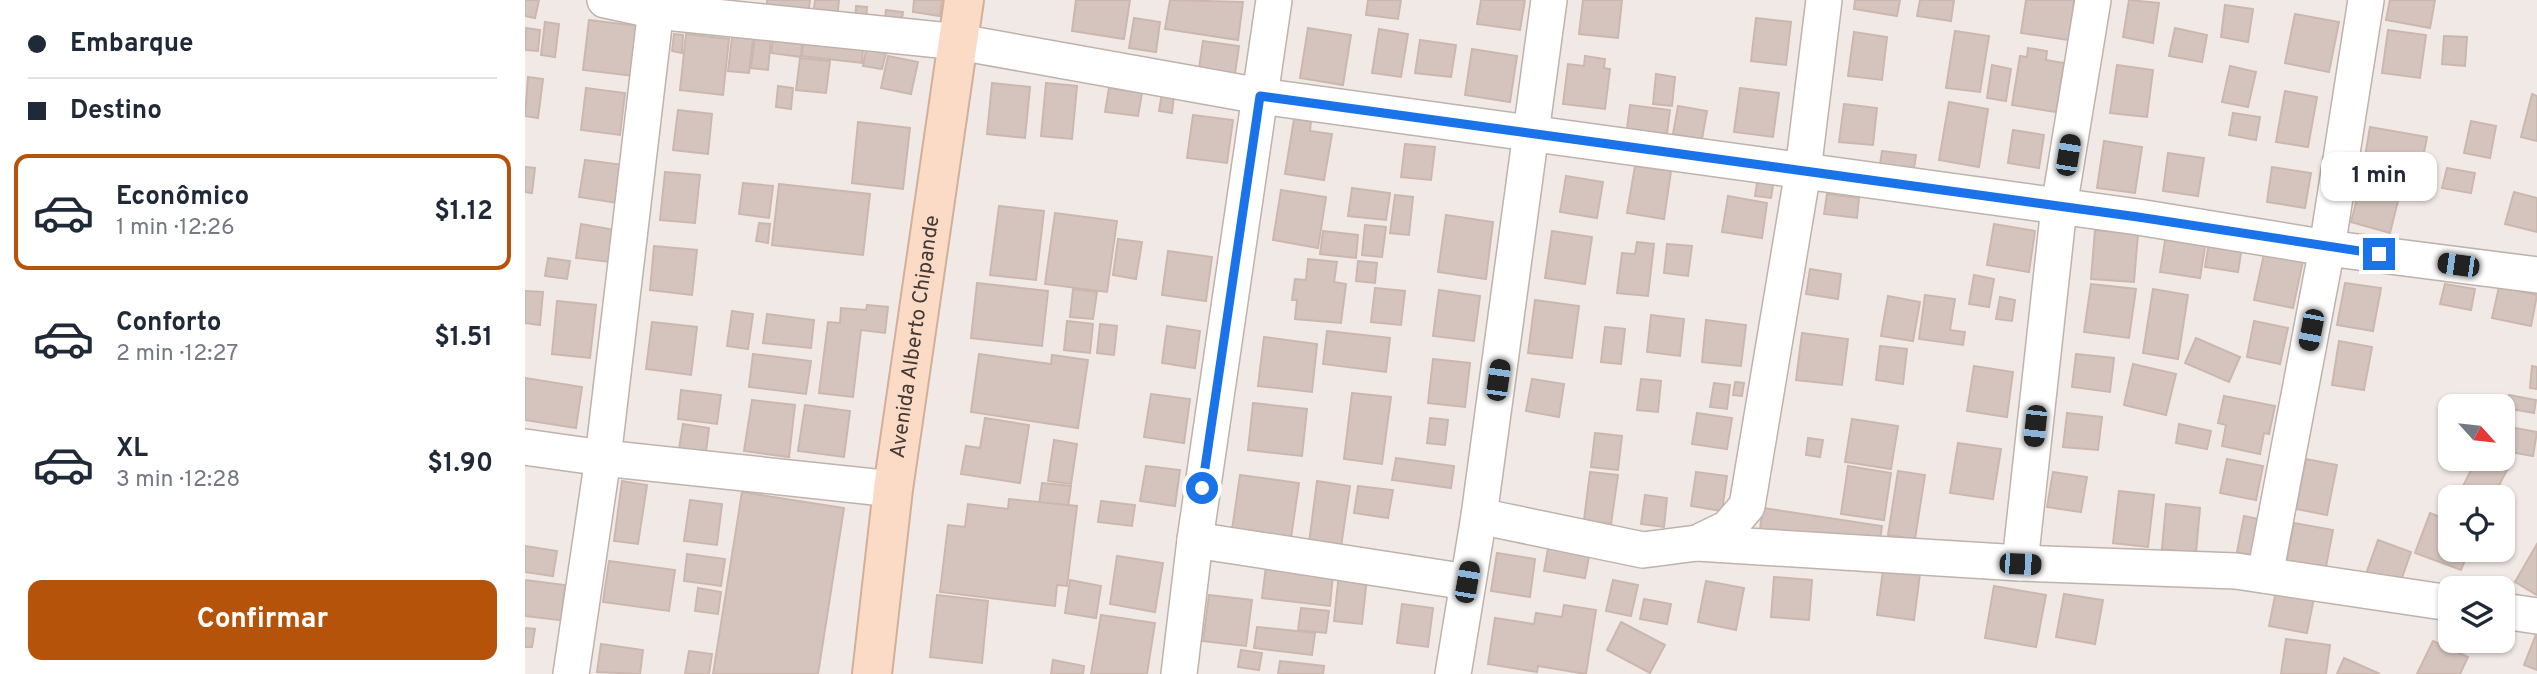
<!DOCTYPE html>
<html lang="pt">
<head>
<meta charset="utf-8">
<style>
  body { margin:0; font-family:Overpass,sans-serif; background:#f2f2f3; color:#1f2937; height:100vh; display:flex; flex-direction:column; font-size:26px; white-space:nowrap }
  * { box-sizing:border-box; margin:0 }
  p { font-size:23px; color:#747a83 }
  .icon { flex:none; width:38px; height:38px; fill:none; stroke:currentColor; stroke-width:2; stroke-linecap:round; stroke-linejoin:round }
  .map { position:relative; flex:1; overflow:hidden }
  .sheet { display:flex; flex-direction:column; background:#fff; width:525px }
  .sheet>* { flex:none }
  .top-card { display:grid; align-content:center; height:154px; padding:0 28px; background:#fff }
  .needle { width:46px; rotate:117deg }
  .tools { position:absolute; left:1913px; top:394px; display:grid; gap:14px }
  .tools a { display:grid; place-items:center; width:77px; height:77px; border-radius:14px; background:#fff; box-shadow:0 2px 5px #0004; font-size:35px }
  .end { position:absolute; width:32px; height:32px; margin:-16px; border:9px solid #1a73e8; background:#fff; box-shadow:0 0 0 4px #fff }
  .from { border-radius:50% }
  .bubble { position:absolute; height:49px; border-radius:14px; background:#fff; box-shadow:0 2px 5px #0004; font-size:23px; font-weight:700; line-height:49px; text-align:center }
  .car { position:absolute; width:21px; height:42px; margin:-21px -10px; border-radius:9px; box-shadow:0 0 5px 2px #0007; background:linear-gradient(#222 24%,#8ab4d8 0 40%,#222 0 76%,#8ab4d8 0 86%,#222 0) }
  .top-card b { display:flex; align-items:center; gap:24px; height:66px; font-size:26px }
  .top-card b+b { border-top:2px solid #e0e1e3 }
  .top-card i { width:18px; height:18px; background:#1f2937 }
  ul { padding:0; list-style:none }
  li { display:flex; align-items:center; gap:21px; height:116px; margin:0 14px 10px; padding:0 14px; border:4px solid transparent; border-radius:14px }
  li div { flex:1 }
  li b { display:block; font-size:26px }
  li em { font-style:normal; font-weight:700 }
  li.active { border-color:#b45309 }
  li>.icon { width:63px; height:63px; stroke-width:1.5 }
  .button { display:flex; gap:14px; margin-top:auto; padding:14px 28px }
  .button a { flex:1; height:80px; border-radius:14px; background:#b45309; color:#fff; font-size:28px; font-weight:700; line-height:80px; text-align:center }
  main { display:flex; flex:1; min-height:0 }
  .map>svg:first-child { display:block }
  .building { fill:#d5c4be; stroke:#ccb7af; stroke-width:2 }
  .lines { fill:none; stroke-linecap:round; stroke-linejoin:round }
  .street-casing { stroke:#bfb2ab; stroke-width:38 }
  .secondary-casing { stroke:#d2af9a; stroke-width:42 }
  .street { stroke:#fff; stroke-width:35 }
  .secondary { stroke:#fbdbc6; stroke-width:38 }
  .route { stroke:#1a73e8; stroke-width:9 }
  .labels { text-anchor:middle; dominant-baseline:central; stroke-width:7; stroke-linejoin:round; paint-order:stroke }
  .street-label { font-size:21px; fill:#433935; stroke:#fff }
</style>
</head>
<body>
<main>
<section class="sheet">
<div class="top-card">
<b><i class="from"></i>Embarque</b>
<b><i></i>Destino</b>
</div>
<ul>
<li class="active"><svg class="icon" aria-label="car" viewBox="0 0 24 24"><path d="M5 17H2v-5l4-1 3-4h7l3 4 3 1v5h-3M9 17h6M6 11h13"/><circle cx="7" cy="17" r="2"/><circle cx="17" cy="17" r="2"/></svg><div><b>Econômico</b><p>1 min · 12:26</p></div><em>$1.12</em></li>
<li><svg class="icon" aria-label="car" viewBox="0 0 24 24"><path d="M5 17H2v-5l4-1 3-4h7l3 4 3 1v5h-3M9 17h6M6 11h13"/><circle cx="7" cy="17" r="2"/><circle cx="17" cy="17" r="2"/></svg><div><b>Conforto</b><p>2 min · 12:27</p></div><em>$1.51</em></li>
<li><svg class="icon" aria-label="car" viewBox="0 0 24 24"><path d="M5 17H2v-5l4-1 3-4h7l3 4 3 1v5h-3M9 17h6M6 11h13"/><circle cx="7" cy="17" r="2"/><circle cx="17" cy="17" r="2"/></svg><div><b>XL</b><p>3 min · 12:28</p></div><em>$1.90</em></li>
</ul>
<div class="button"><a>Confirmar</a></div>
</section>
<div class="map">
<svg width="2012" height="674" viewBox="0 0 2012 674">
  <rect width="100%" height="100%" fill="#f1e9e5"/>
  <g class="building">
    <polygon points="0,0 14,0 10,18 0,16"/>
    <polygon points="242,0 285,0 283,16 241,12"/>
    <polygon points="290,0 314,0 312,19 288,17"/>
    <polygon points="389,0 417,0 415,16 388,12"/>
    <polygon points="551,0 605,0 599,39 547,31"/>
    <polygon points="645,0 718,2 713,40 640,29"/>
    <polygon points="843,0 876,0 873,19 841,15"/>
    <polygon points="956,0 1000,0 995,30 952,24"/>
    <polygon points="1058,0 1097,0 1093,38 1054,34"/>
    <polygon points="1330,0 1375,0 1372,16 1329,9"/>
    <polygon points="1395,0 1429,0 1426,21 1392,16"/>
    <polygon points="1501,0 1549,0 1544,40 1496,33"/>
    <polygon points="1604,0 1634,3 1628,43 1598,37"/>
    <polygon points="1865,0 1910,0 1905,28 1861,20"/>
    <polygon points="1700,5 1728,9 1723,42 1696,37"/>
    <polygon points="331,6 342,7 341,22 330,21"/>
    <polygon points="361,10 378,12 376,26 359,24"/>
    <polygon points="1770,14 1814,22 1804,72 1760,63"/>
    <polygon points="609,18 635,22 631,52 604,48"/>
    <polygon points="1231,18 1266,22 1261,65 1226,61"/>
    <polygon points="64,20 114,26 108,76 58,70"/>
    <polygon points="20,22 34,24 30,57 16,55"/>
    <polygon points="1,28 15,30 13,51 0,50"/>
    <polygon points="783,28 826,35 818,85 775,78"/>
    <polygon points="1650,28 1682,35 1677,62 1644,56"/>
    <polygon points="854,29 883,34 876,77 847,73"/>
    <polygon points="1863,30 1901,35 1895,78 1857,73"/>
    <polygon points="1430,31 1464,36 1455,92 1421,88"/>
    <polygon points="1329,32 1362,37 1357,80 1323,76"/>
    <polygon points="149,34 158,35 157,53 147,51"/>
    <polygon points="161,34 204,39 198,95 155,90"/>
    <polygon points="230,36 246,38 243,70 226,68"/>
    <polygon points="1919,36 1942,37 1940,66 1917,64"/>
    <polygon points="207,37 228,39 224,73 203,71"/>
    <polygon points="248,40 277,43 276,57 246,53"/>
    <polygon points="895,40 931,45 926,77 890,73"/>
    <polygon points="678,41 714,46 709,80 673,75"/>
    <polygon points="278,42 338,49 337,63 277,56"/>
    <polygon points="1503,48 1522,51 1521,60 1539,63 1531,112 1487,105 1495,56 1502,57"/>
    <polygon points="947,49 992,56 985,102 940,95"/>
    <polygon points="341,50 361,53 357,69 338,66"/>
    <polygon points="363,56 393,62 386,94 356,88"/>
    <polygon points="1060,56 1080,59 1079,68 1085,69 1080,109 1038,104 1043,64 1059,66"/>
    <polygon points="275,58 305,61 301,93 271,90"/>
    <polygon points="1467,65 1486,69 1481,101 1462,98"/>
    <polygon points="1592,65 1628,70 1622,117 1585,113"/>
    <polygon points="1705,66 1731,72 1723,107 1697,102"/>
    <polygon points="1131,74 1150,77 1147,106 1128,104"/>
    <polygon points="3,77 18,79 13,118 0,116"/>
    <polygon points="467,83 505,87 500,138 462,134"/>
    <polygon points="521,83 552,86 547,139 516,136"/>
    <polygon points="253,86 268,88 266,109 251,107"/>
    <polygon points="61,88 100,93 95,135 56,130"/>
    <polygon points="584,88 617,93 613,116 580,112"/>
    <polygon points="1215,88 1254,93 1248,137 1209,132"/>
    <polygon points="1760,91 1792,97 1783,147 1751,142"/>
    <polygon points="637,93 649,95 647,113 634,111"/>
    <polygon points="2007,94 2012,96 2012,141 1996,137"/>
    <polygon points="1424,102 1463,109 1454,167 1414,160"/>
    <polygon points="1319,104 1352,108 1348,145 1314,142"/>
    <polygon points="1105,105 1145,110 1142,134 1102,129"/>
    <polygon points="1153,106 1182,111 1177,139 1148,134"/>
    <polygon points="153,110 187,114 183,154 148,150"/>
    <polygon points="1708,113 1735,117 1731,140 1704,135"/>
    <polygon points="668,115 708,120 702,163 662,158"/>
    <polygon points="769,119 786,121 785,131 807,134 799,180 760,174"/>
    <polygon points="1946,121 1971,126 1965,158 1939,153"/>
    <polygon points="333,122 385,128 378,189 327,183"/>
    <polygon points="1845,127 1902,137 1895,173 1839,163"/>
    <polygon points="1488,130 1519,135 1514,168 1483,163"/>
    <polygon points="1579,141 1617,147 1610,193 1572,188"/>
    <polygon points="880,144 910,147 906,180 876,177"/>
    <polygon points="1357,151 1391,155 1388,175 1354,171"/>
    <polygon points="1643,153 1679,158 1673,196 1638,191"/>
    <polygon points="60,160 99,165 93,203 54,197"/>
    <polygon points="1110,166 1146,171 1139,219 1102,213"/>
    <polygon points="0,167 10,168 7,193 0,192"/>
    <polygon points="1747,167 1786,173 1780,208 1742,202"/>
    <polygon points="1922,168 1950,173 1946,193 1917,188"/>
    <polygon points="140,172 175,175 170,223 135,220"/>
    <polygon points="1041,176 1078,182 1072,218 1035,212"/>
    <polygon points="1233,177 1249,179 1246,198 1230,196"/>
    <polygon points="1837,179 1876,189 1865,233 1826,222"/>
    <polygon points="218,183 248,186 244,218 214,214"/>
    <polygon points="254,184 345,194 338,255 247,245"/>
    <polygon points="827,188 865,193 861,220 823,216"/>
    <polygon points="756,190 801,197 793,248 748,240"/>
    <polygon points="1989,192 2012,198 2012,232 1980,224"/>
    <polygon points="1302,194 1334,198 1332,218 1299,214"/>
    <polygon points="870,195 888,197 884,235 865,233"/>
    <polygon points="1203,196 1242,203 1237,238 1197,232"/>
    <polygon points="474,206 519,211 511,280 465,275"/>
    <polygon points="530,213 592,221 582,292 520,284"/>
    <polygon points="921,215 968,222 961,279 913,272"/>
    <polygon points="234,223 245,224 243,243 231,241"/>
    <polygon points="56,224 90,230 85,262 51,258"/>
    <polygon points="1469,224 1510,231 1504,272 1462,265"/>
    <polygon points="840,225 861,227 857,257 837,255"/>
    <polygon points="1570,230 1613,234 1609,282 1566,279"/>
    <polygon points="798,231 833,235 831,258 795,254"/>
    <polygon points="1027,231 1067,237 1060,284 1020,278"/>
    <polygon points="1641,235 1681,241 1675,278 1635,272"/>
    <polygon points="593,239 617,242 611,279 588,275"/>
    <polygon points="1112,242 1129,244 1123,296 1092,293 1097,253 1110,254"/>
    <polygon points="1684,242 1717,247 1713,272 1680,267"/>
    <polygon points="1142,244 1167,246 1163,276 1139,273"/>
    <polygon points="129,246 172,250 167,295 125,290"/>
    <polygon points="643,251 687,257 681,301 637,295"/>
    <polygon points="1739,254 1778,261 1768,308 1729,300"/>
    <polygon points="23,258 45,261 42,279 20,276"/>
    <polygon points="783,259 812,262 809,282 821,284 816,323 770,319 772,300 767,300 770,279 781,280"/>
    <polygon points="833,261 852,263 850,283 831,281"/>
    <polygon points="1285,269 1316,274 1313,299 1281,294"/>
    <polygon points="1449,275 1469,279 1464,307 1444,304"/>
    <polygon points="452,283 523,291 517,346 446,338"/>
    <polygon points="1820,283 1856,288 1848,331 1812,325"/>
    <polygon points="1566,284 1611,289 1604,338 1559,332"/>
    <polygon points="1920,284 1950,289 1946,310 1915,304"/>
    <polygon points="1974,287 2012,295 2006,326 1967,318"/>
    <polygon points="850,288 880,291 876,325 846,322"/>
    <polygon points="548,289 572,292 568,319 545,317"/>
    <polygon points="1628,289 1663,295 1653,359 1618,353"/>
    <polygon points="914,290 955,296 949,341 908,336"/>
    <polygon points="0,291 18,292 15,325 0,323"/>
    <polygon points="1400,295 1430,299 1425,330 1440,332 1438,345 1394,339"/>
    <polygon points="1363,296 1395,302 1388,341 1356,336"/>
    <polygon points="1475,297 1490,300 1487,321 1471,319"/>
    <polygon points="1010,300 1054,306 1047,358 1003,353"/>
    <polygon points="32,301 71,305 65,358 27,354"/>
    <polygon points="342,305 363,307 360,333 336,330 328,397 294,393 303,322 315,323 316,308 341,310"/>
    <polygon points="207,311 228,314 223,349 202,346"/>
    <polygon points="242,314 289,320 286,348 238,343"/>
    <polygon points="1126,315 1159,319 1155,356 1122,352"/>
    <polygon points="1181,320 1221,325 1216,366 1177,362"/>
    <polygon points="542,321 568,324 565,353 539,350"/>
    <polygon points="1729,321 1763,328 1755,364 1722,357"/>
    <polygon points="127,322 172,327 166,375 121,369"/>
    <polygon points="575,324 592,326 589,355 572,353"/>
    <polygon points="642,326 675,331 670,368 637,363"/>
    <polygon points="1080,327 1100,329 1096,364 1076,362"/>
    <polygon points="802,331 865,338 861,372 798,364"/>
    <polygon points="1277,333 1323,339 1317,385 1271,380"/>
    <polygon points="739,337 792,344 787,392 733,386"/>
    <polygon points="1671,338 1715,357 1704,382 1660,363"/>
    <polygon points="1814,341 1847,347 1839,390 1807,385"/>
    <polygon points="1355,346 1382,349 1378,384 1351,380"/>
    <polygon points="228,354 286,361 281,394 224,387"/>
    <polygon points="454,354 526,364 527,355 563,360 553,428 446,412"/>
    <polygon points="1551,354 1589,358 1585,392 1547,387"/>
    <polygon points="908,359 945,363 940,407 903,403"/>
    <polygon points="1608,364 1651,374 1641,415 1599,405"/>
    <polygon points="1449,366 1488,372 1482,417 1442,411"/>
    <polygon points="2007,366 2012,367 2012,389 2005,388"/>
    <polygon points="0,378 57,387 51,428 0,420"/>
    <polygon points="1007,379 1039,384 1034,417 1001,411"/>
    <polygon points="1116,379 1136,381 1133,412 1112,410"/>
    <polygon points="1210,382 1219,383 1217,396 1208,395"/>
    <polygon points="1189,383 1205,385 1202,409 1185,407"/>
    <polygon points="156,390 196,395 192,424 153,419"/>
    <polygon points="827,393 866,397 857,464 819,459"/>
    <polygon points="626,394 665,399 659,443 619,437"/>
    <polygon points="1984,395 2011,400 2009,413 1981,408"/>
    <polygon points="1699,396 1750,406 1744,434 1739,433 1735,454 1697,446 1701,425 1693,423"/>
    <polygon points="227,400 270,405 264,457 219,451"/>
    <polygon points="728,403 782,409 777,456 723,450"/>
    <polygon points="280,405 325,411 319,457 273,451"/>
    <polygon points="1172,413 1207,418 1202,449 1167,444"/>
    <polygon points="1542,413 1577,417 1573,450 1538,447"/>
    <polygon points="460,418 504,425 495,483 436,474 441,446 455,448"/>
    <polygon points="905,418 923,420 920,445 902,443"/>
    <polygon points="1327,419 1373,426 1366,469 1320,462"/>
    <polygon points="158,424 184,428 181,452 154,449"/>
    <polygon points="1654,424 1686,431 1682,449 1651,443"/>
    <polygon points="1990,428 2012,432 2008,456 1985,452"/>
    <polygon points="1070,433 1097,436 1093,470 1066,467"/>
    <polygon points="1283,438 1298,440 1295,457 1281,455"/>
    <polygon points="529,440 552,444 546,484 523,481"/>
    <polygon points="1433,443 1476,449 1468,499 1425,493"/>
    <polygon points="871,458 929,466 926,488 867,480"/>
    <polygon points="1952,458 1960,458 1982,470 1968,497 1950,497 1936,490"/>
    <polygon points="1702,459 1738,466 1731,500 1695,493"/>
    <polygon points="1781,459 1812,465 1802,515 1771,509"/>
    <polygon points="621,466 655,470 650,506 615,501"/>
    <polygon points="1323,466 1366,473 1359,520 1316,514"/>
    <polygon points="1373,471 1400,475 1390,539 1363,535"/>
    <polygon points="1065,472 1093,475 1086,524 1059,520"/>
    <polygon points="1171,472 1202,476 1197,511 1166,506"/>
    <polygon points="1528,472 1562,477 1556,512 1522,507"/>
    <polygon points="715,475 774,483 766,538 707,530"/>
    <polygon points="97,481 122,485 113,544 89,541"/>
    <polygon points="792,481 825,486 816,547 784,543"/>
    <polygon points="517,483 546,486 543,508 514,505"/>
    <polygon points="833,486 868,490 863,518 829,513"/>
    <polygon points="1594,491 1629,495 1623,547 1588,543"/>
    <polygon points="217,492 319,508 293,674 188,674"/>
    <polygon points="1120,495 1142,498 1139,527 1116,524"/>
    <polygon points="484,499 552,506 542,586 532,585 530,606 415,592 423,525 440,527 443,504 483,509"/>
    <polygon points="165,500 197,504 192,545 159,541"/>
    <polygon points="576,501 610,505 607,526 573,522"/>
    <polygon points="1641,504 1675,508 1671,553 1637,549"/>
    <polygon points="1238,508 1357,526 1354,546 1235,529"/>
    <polygon points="1905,513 1925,521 1925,550 1944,550 1936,570 1890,553"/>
    <polygon points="1719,516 1738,520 1730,556 1712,552"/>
    <polygon points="1769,523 1808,530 1800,572 1761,565"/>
    <polygon points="1025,538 1066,546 1060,578 1019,571"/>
    <polygon points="1853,540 1886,552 1873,589 1840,577"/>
    <polygon points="2012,544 2012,595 1990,582"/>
    <polygon points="0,546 32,551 28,576 0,572"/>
    <polygon points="972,553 1010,559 1005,597 966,591"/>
    <polygon points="162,554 200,559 196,586 159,581"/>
    <polygon points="592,556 638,563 630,612 585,604"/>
    <polygon points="84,561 150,570 144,611 78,602"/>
    <polygon points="741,566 808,574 805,606 737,598"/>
    <polygon points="1358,570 1395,574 1389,620 1352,615"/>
    <polygon points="814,573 842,577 837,624 809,621"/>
    <polygon points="1249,577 1287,580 1284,620 1246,617"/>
    <polygon points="0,580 40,585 38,604 44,605 42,621 0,616"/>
    <polygon points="545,580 576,586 571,618 540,613"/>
    <polygon points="1088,580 1113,585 1106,616 1081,611"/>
    <polygon points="1181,581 1219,588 1211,630 1173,622"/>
    <polygon points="1469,586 1521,595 1511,647 1460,638"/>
    <polygon points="1752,586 1790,593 1782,633 1744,626"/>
    <polygon points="173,588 196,592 193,614 170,611"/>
    <polygon points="1539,594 1578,600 1570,644 1531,637"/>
    <polygon points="412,595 463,601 457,663 405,657"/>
    <polygon points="684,595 727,600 721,646 678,641"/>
    <polygon points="1119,599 1146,604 1142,624 1115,619"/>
    <polygon points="877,604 908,608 903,647 872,643"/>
    <polygon points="1039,605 1071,610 1061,674 1013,666 1012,672 963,664 970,618 1009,624 1011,613 1037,617"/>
    <polygon points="776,608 804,611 801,633 773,630"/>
    <polygon points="576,615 630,623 622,674 566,674"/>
    <polygon points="1096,622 1140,645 1125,673 1082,650"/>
    <polygon points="732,627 790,633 787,655 729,648"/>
    <polygon points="0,628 10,629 7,647 0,647"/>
    <polygon points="2012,632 2012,670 1999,665"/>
    <polygon points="1761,639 1805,645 1801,674 1756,674"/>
    <polygon points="1908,641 1943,657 1935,674 1892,674"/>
    <polygon points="76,644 118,650 115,674 72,672"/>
    <polygon points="716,650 737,653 734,670 713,667"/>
    <polygon points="164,651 187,654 184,674 160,674"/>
    <polygon points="1819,658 1855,674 1812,674"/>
    <polygon points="528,660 559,666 558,674 526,674"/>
    <polygon points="755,661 799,666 798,674 753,674"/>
  </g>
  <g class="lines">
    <defs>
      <g id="street">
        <polyline points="80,0 131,11 434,42 735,96 1613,217 1802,248 2012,275"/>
        <polyline points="0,447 78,458 368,489"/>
        <polyline points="954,516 1118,550 1172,543 1203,528 1222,506 1278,171 1299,0"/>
        <polyline points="670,540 942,582"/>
        <polyline points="1172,543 1495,563 1711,571 1925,603"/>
        <polyline points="1495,563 1534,207 1568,0"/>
        <polyline points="1740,575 1802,248 1841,0"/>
        <polyline points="1978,611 2012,616"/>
        <polyline points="46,674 78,458 132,0"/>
        <polyline points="654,674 670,540 749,0"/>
        <polyline points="928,674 954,516 1024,0"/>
      </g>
      <g id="secondary">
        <path id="s1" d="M 347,674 L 368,489 L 439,0"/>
      </g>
    </defs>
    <use href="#street" class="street-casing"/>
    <use href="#secondary" class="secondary-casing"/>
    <use href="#street" class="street"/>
    <use href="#secondary" class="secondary"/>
  </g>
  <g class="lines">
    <polyline class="route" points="677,488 735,96 1613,217 1854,254"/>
  </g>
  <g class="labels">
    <g class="street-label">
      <text stroke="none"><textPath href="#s1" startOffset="340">Avenida Alberto Chipande</textPath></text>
    </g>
  </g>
</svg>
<div class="tools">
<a><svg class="needle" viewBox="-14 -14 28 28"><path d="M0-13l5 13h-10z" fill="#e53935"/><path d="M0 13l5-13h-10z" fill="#747a83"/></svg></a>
<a><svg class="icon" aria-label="locate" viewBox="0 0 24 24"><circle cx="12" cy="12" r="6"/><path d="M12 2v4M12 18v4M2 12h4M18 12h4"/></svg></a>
<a><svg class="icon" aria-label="layers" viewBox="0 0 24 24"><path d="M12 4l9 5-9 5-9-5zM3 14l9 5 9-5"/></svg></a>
</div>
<i class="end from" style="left:677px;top:488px"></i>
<i class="end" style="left:1854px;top:254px"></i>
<div class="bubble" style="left:1796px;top:152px;width:116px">1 min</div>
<i class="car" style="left:1543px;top:155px;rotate:9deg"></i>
<i class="car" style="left:1933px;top:265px;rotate:278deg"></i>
<i class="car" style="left:1786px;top:330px;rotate:191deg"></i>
<i class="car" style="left:973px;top:380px;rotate:8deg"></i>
<i class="car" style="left:1510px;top:426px;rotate:186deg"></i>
<i class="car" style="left:1495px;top:564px;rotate:92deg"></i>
<i class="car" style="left:942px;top:582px;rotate:10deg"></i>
</div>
</main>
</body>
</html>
